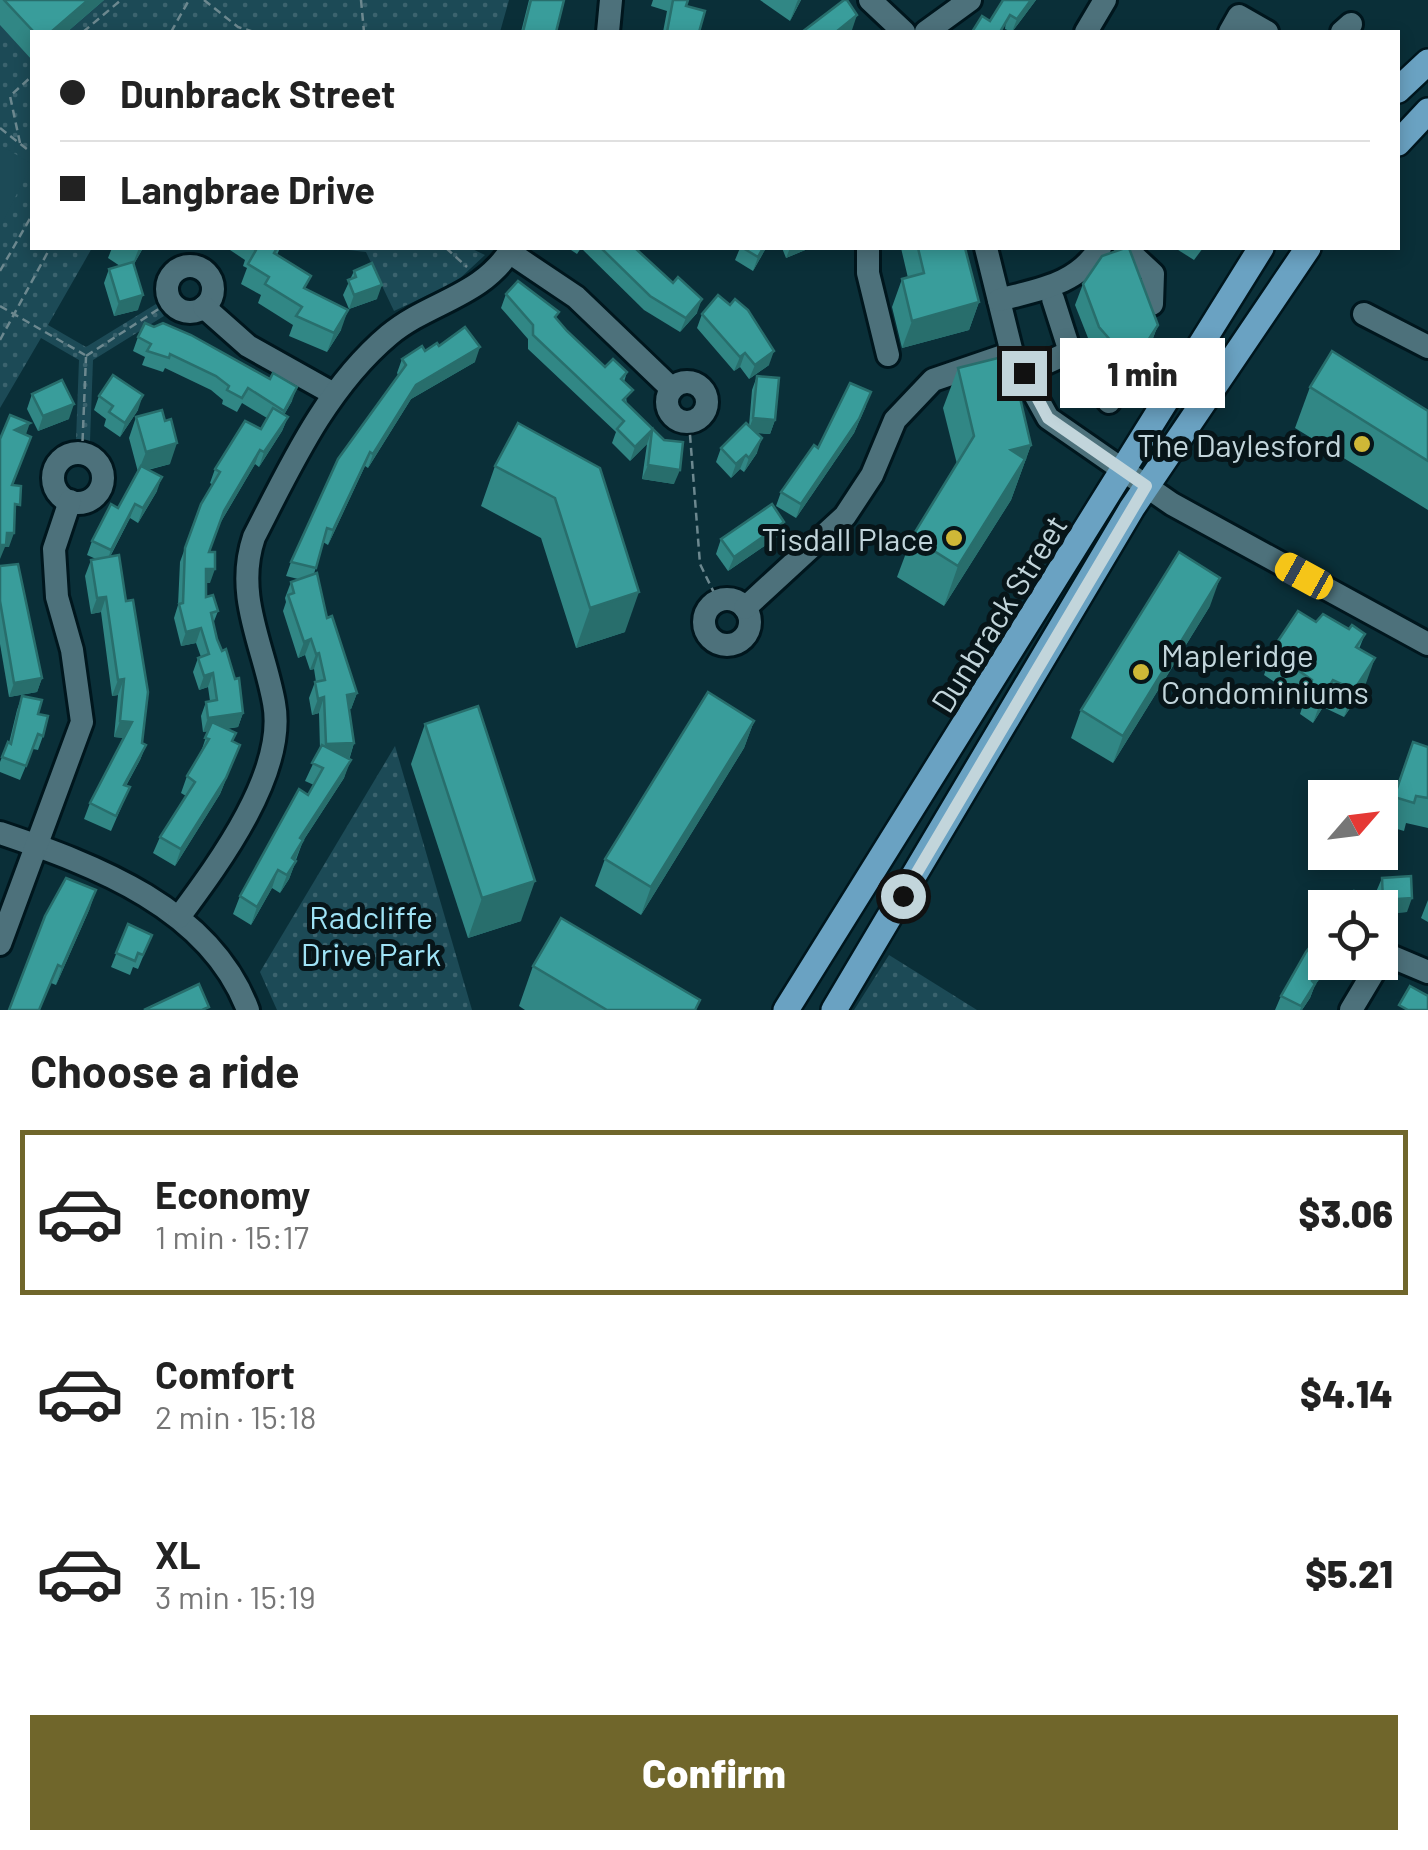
<!DOCTYPE html>
<html lang="en">
<head>
<meta charset="utf-8">
<style>
  body { margin:0; font-family:Barlow,sans-serif; background:#f6f6f6; color:#222; height:100vh; display:flex; flex-direction:column; font-size:38px; white-space:nowrap }
  * { box-sizing:border-box; margin:0 }
  p { font-size:32px; color:#767676 }
  .icon { flex:none; width:55px; height:55px; fill:none; stroke:currentColor; stroke-width:2; stroke-linecap:round; stroke-linejoin:round }
  .map { position:relative; height:1010px; overflow:hidden }
  .details { display:flex; flex-direction:column; background:#fff; flex:1 }
  .details>* { flex:none }
  .banner { position:absolute; left:30px; top:30px; width:1370px; height:220px; border-radius:0px; box-shadow:0 5px 15px #0003; display:grid; align-content:center; height:220px; padding:0 30px; background:#fff }
  .needle { width:65px; rotate:62deg }
  .tools { position:absolute; left:1308px; top:780px; display:grid; gap:20px }
  .tools a { display:grid; place-items:center; width:90px; height:90px; border-radius:0px; background:#fff; box-shadow:0 5px 15px #0003; font-size:50px }
  .end { position:absolute; width:45px; height:45px; margin:-22px; border:12px solid #c2d5db; background:#111; box-shadow:0 0 0 5px #111 }
  .from { border-radius:50% }
  .bubble { position:absolute; height:70px; border-radius:0px; background:#fff; box-shadow:0 5px 15px #0003; font-size:32px; font-weight:800; line-height:70px; text-align:center }
  .car { position:absolute; width:30px; height:60px; margin:-30px -15px; border-radius:12px; box-shadow:0 0 8px 2px #0007; background:linear-gradient(#f5c518 24%,#345 0 40%,#f5c518 0 76%,#345 0 86%,#f5c518 0) }
  .banner b { display:flex; align-items:center; gap:35px; height:95px; font-size:38px }
  .banner b+b { border-top:2px solid #e0e0e0 }
  .banner i { width:25px; height:25px; background:#222 }
  ul { padding:0; list-style:none }
  li { display:flex; align-items:center; gap:30px; height:165px; margin:0 20px 15px; padding:0 10px; border:5px solid transparent; border-radius:0px }
  li div { flex:1 }
  li b { display:block; font-size:38px }
  li em { font-style:normal; font-weight:800 }
  li.selected { border-color:#70662b }
  li>.icon { width:90px; height:90px; stroke-width:1.5 }
  h2 { padding:0 30px; font-size:45px; line-height:120px }
  .action { display:flex; gap:20px; margin-top:auto; padding:20px 30px }
  .action a { flex:1; height:115px; border-radius:0px; background:#70662b; color:#fff; font-size:40px; font-weight:800; line-height:115px; text-align:center }
  .map>svg:first-child { display:block }
  .park { fill:url(#park-dots) }
  .pitch { fill:#1c4a56 }
  .lines { fill:none; stroke-linecap:round; stroke-linejoin:round }
  .minor-casing { stroke:#00161d; stroke-width:28 }
  .major-casing { stroke:#00161d; stroke-width:30 }
  .path { stroke:#6c888f; stroke-width:2.5; stroke-dasharray:8 5; stroke-linecap:butt }
  .minor { stroke:#4d717b; stroke-width:22 }
  .major { stroke:#6aa2c2; stroke-width:25 }
  .wall { fill:#318785 }
  .shaded-wall { fill:#286e6c }
  .building { fill:#399d9b; stroke:#286e6c; stroke-width:2.5 }
  .route { stroke:#c2d5db; stroke-width:12 }
  .poi-dot { fill:#cfb837; stroke:#071519; stroke-width:4 }
  .labels { text-anchor:middle; dominant-baseline:central; stroke-width:10; stroke-linejoin:round; paint-order:stroke }
  .poi-label { font-size:32px; fill:#c2d5db; stroke:#071519; text-anchor:end }
  .street-label { font-size:32px; fill:#c2d5db; stroke:#071519 }
  .park-label { font-size:32px; fill:#9fe3f6; stroke:#071519 }
</style>
</head>
<body>
<div class="map">
<svg width="1428" height="1010" viewBox="0 0 1428 1010">
  <defs>
    <pattern id="park-dots" width="8" height="8" patternUnits="userSpaceOnUse" patternTransform="scale(2.5)"><rect width="8" height="8" fill="#1c4a56"/><path d="M2 2h.1M6 6h.1" fill="none" stroke="#3b636e" stroke-width="1.8" stroke-linecap="round"/></pattern>
  </defs>
  <rect width="100%" height="100%" fill="#0a2f38"/>
  <g class="park">
    <polygon points="0,0 509,0 500,32 32,32 32,248 92,248 48,325 86,347 156,304 164,316 93,360 90,441 76,440 79,360 41,338 0,408"/>
    <polygon points="331,248 470,248 485,255 456,282 394,311 366,252"/>
    <polygon points="395,746 472,1010 277,1010 260,972"/>
    <polygon points="889,955 977,1010 854,1010"/>
  </g>
  <polygon class="pitch" points="0,145 32,164 0,227"/>
  <g class="lines">
    <defs>
      <g id="minor">
        <polyline points="870,0 904,32"/>
        <polyline points="608,32 611,0"/>
        <polyline points="926,32 970,0"/>
        <polyline points="1086,32 1105,0"/>
        <polyline points="1230,32 1239,16 1267,32"/>
        <polyline points="1342,32 1351,24"/>
        <polyline points="868,248 868,273 888,355"/>
        <polyline points="986,248 1012,353 1048,418 1172,504 1428,644"/>
        <polyline points="1125,248 1153,274 1152,304"/>
        <polyline points="509,252 576,297 672,389"/>
        <circle cx="190" cy="289" r="23"/>
        <polyline points="1053,299 1070,352"/>
        <path d="M 999,300 C 1040,289 1076,285 1100,248"/>
        <polyline points="204,307 248,346 332,393"/>
        <polyline points="1364,314 1428,347"/>
        <polyline points="1024,373 1070,352 1109,402"/>
        <circle cx="687" cy="402" r="20"/>
        <circle cx="78" cy="478" r="25"/>
        <circle cx="727" cy="622" r="23"/>
        <polyline points="745,608 845,516 872,475 895,420 933,380 1012,353"/>
        <path d="M 0,833 C 95,865 210,908 248,1010"/>
        <path d="M 179,917 C 219,863 287,772 274,703 C 264,646 234,596 254,537 C 291,465 326,388 389,335 C 430,301 482,297 512,248"/>
        <polyline points="0,944 82,722 72,650 57,597 54,549 70,501"/>
        <polyline points="1351,1010 1379,963 1390,956 1428,972"/>
      </g>
      <g id="major">
        <polyline points="1398,90 1428,62"/>
        <polyline points="1398,143 1428,111"/>
        <polyline points="786,1010 1261,248"/>
        <polyline points="834,1010 1132,508 1308,248"/>
      </g>
    </defs>
    <use href="#minor" class="minor-casing"/>
    <use href="#major" class="major-casing"/>
    <g class="path">
      <polyline points="204,0 238,27 254,32"/>
      <polyline points="361,0 364,32"/>
      <polyline points="83,32 121,0"/>
      <polyline points="171,32 189,0"/>
      <polyline points="0,128 32,153"/>
      <polyline points="20,143 10,96 32,76"/>
      <polyline points="446,248 467,267"/>
      <polyline points="0,271 32,215"/>
      <polyline points="0,306 85,355"/>
      <polyline points="0,340 50,248"/>
      <polyline points="86,356 171,301"/>
      <polyline points="689,422 700,564 718,601"/>
      <polyline points="82,454 86,357"/>
    </g>
    <use href="#minor" class="minor"/>
    <use href="#major" class="major"/>
  </g>
  <g class="wall">
    <polygon points="0,0 104,0 67,32 32,32 32,60 0,25"/>
    <polygon points="529,0 564,0 556,32 521,32"/>
    <polygon points="653,0 688,0 686,6 699,32 663,32 667,11 651,6"/>
    <polygon points="760,0 801,0 790,21"/>
    <polygon points="1008,0 1036,0 1012,32 1005,29"/>
    <polygon points="112,248 143,248 134,264 138,310 114,316 104,283 109,269 120,266 108,258"/>
    <polygon points="227,248 280,248 277,255 341,330 327,352 289,336 293,325 258,303 261,295 241,284 247,268 243,266 245,260"/>
    <polygon points="568,248 581,248 577,254"/>
    <polygon points="581,248 635,248 697,313 680,332 644,310"/>
    <polygon points="740,248 766,248 753,271 735,260"/>
    <polygon points="782,248 810,248 786,258"/>
    <polygon points="901,248 965,248 979,302 969,330 902,348 892,307 902,279 908,278"/>
    <polygon points="1175,248 1203,248 1194,260"/>
    <polygon points="354,271 377,299 349,309 343,295"/>
    <polygon points="1083,284 1158,325 1150,346 1124,386 1092,348 1075,305"/>
    <polygon points="506,294 557,319 567,331 605,367 627,372 624,382 627,404 664,440 674,484 642,479 647,444 630,461 612,443 616,432 528,349 528,339 501,308"/>
    <polygon points="702,314 769,365 749,379 740,367 734,371 697,328"/>
    <polygon points="138,337 292,401 284,415 288,417 282,431 259,467 255,464 219,525 209,552 210,583 206,583 206,597 218,611 213,624 217,639 243,713 238,727 226,729 233,742 240,745 220,794 175,866 153,853 160,837 186,796 181,793 187,776 200,755 208,731 203,732 201,716 206,702 210,701 208,687 199,690 193,672 198,658 201,657 196,643 181,646 174,618 178,605 180,562 201,504 213,485 210,483 215,469 261,429 267,418 242,403 237,412 222,404 223,400 211,390 165,368 163,372 142,365 145,357 133,351"/>
    <polygon points="439,346 475,362 411,399 368,468 365,466 328,545 323,542 314,574 327,618 357,693 351,709 349,709 354,743 344,778 303,841 289,879 280,893 272,888 251,925 233,914 240,896 308,795 314,785 305,781 320,749 319,713 312,715 309,698 315,682 316,682 314,669 310,670 305,655 298,658 283,611 286,602 285,598 291,582 298,579 286,576 291,562 398,375 397,373 402,359"/>
    <polygon points="958,368 1031,445 1011,500 944,606 897,577 912,537 957,464 943,408"/>
    <polygon points="757,376 775,420 770,434 756,433 757,453 744,472 740,469 731,478 716,462 721,448 749,426 752,390"/>
    <polygon points="1310,387 1428,411 1428,510 1295,428"/>
    <polygon points="32,394 69,419 38,431 27,409"/>
    <polygon points="99,396 138,410 120,437 104,426 106,419 94,410"/>
    <polygon points="866,406 854,433 796,518 776,506 781,492"/>
    <polygon points="136,417 170,464 148,470 157,491 138,523 130,518 110,557 142,743 146,745 140,760 126,786 130,787 111,831 84,819 90,803 124,738 114,737 118,695 112,696 101,612 91,614 85,576 91,560 96,559 87,555 92,541 118,508 138,472 129,438"/>
    <polygon points="518,423 625,632 576,648 541,538 481,506 495,466"/>
    <polygon points="779,536 728,571 716,554 721,539"/>
    <polygon points="0,566 42,678 37,692 9,697 0,644"/>
    <polygon points="1210,606 1113,763 1071,738 1081,710"/>
    <polygon points="1316,622 1365,634 1359,649 1365,686 1344,717 1323,707 1313,723 1300,714 1302,708 1282,694 1284,688 1264,675 1274,647"/>
    <polygon points="22,696 38,714 43,736 38,750 33,749 20,780 0,772 0,762 8,742 9,743 17,710"/>
    <polygon points="754,721 744,748 641,915 595,886 605,859"/>
    <polygon points="425,724 521,921 468,938 411,764"/>
    <polygon points="1413,742 1428,747 1428,828 1406,823 1404,831 1384,825"/>
    <polygon points="1382,878 1407,912 1380,914 1380,908 1378,908 1376,892"/>
    <polygon points="1428,900 1428,922 1421,918"/>
    <polygon points="90,908 56,985 51,983 9,1010"/>
    <polygon points="128,924 152,935 138,969 133,967 130,975 111,967"/>
    <polygon points="1325,962 1332,962 1315,985 1310,998 1302,1010 1275,1010 1281,996"/>
    <polygon points="533,966 697,1010 525,1010 519,1006"/>
  </g>
  <g class="shaded-wall">
    <polygon points="88,0 104,0 67,32 51,32"/>
    <polygon points="798,0 801,0 790,21 797,2"/>
    <polygon points="1031,0 1036,0 1012,32 1017,19"/>
    <polygon points="857,15 852,30 849,32 836,32"/>
    <polygon points="139,248 143,248 130,271"/>
    <polygon points="763,248 766,248 753,271 758,257"/>
    <polygon points="790,248 810,248 786,258"/>
    <polygon points="382,285 377,299 349,309 354,295"/>
    <polygon points="143,295 138,310 114,316 119,302"/>
    <polygon points="702,299 697,313 680,332 686,318"/>
    <polygon points="979,302 969,330 902,348 912,321"/>
    <polygon points="348,310 341,330 327,352 334,333"/>
    <polygon points="1158,325 1150,346 1124,386 1132,365"/>
    <polygon points="480,347 475,362 411,399 368,468 373,454 416,385"/>
    <polygon points="774,351 769,365 749,379 755,365"/>
    <polygon points="745,353 740,367 734,371 740,357"/>
    <polygon points="297,387 292,401 278,425 284,411"/>
    <polygon points="871,392 854,433 796,518 801,504"/>
    <polygon points="143,395 138,410 120,437 125,423"/>
    <polygon points="74,404 69,419 38,431 43,416"/>
    <polygon points="288,417 282,431 259,467 264,452"/>
    <polygon points="753,418 775,420 770,434 748,432"/>
    <polygon points="30,423 25,437 15,430"/>
    <polygon points="652,430 647,444 630,461 635,447"/>
    <polygon points="762,438 757,453 744,472 749,458"/>
    <polygon points="177,443 170,464 138,472 146,452"/>
    <polygon points="1031,445 1011,500 944,606 958,566 1011,450"/>
    <polygon points="260,450 255,464 219,525 224,511"/>
    <polygon points="370,452 365,466 328,545 333,530"/>
    <polygon points="746,455 740,469 731,478 736,464"/>
    <polygon points="648,465 680,470 674,484 642,479"/>
    <polygon points="162,477 157,491 138,523 143,508"/>
    <polygon points="135,504 130,518 106,564 111,550"/>
    <polygon points="784,522 779,536 728,571 734,557"/>
    <polygon points="7,533 14,533 9,547 5,547 0,559 0,545"/>
    <polygon points="206,569 215,569 210,583 201,583"/>
    <polygon points="1220,578 1210,606 1113,763 1123,736"/>
    <polygon points="639,592 625,632 576,648 590,608"/>
    <polygon points="106,597 101,612 91,614 97,598"/>
    <polygon points="201,628 196,643 181,646 186,632"/>
    <polygon points="311,639 305,655 298,658 304,642"/>
    <polygon points="319,653 314,669 310,670 316,654"/>
    <polygon points="1375,658 1365,686 1344,717 1354,690"/>
    <polygon points="213,673 208,687 199,690 204,676"/>
    <polygon points="42,678 37,692 9,697 14,683"/>
    <polygon points="124,679 118,695 112,696 118,680"/>
    <polygon points="1333,680 1323,707 1313,723 1323,695"/>
    <polygon points="357,693 351,709 341,711 347,695"/>
    <polygon points="324,697 319,713 312,715 318,699"/>
    <polygon points="243,713 238,727 203,732 208,718"/>
    <polygon points="120,721 132,722 126,738 114,737"/>
    <polygon points="754,721 744,748 641,915 651,887"/>
    <polygon points="354,743 349,759 320,760 326,744"/>
    <polygon points="146,745 140,760 118,800 124,785"/>
    <polygon points="240,745 220,794 175,866 181,849"/>
    <polygon points="351,760 344,778 303,841 296,858 286,876 300,838"/>
    <polygon points="296,861 289,879 280,893 287,875"/>
    <polygon points="278,870 272,888 251,925 257,907"/>
    <polygon points="535,881 521,921 468,938 482,898"/>
    <polygon points="96,890 90,908 56,985 62,967"/>
    <polygon points="1412,898 1407,912 1380,914 1383,900"/>
    <polygon points="1326,962 1332,962 1315,985 1310,998 1302,1010 1300,1010 1312,981"/>
  </g>
  <g class="building">
    <polygon points="4,0 88,0 51,32 34,32"/>
    <polygon points="531,0 564,0 556,32 523,32"/>
    <polygon points="673,0 688,0 686,6 705,11 699,32 667,32"/>
    <polygon points="844,0 847,0 857,15 836,32 802,32"/>
    <polygon points="1003,0 1031,0 1017,19 1010,15 1000,32 972,32 982,16 990,21"/>
    <polygon points="252,248 277,248 274,253 311,276 304,288 348,310 334,333 296,316 302,307 265,284 269,277 248,264 256,250"/>
    <polygon points="601,248 635,248 673,283 678,277 702,299 686,318 650,296"/>
    <polygon points="743,248 763,248 758,257"/>
    <polygon points="918,248 965,248 979,302 912,321 902,279 924,273"/>
    <polygon points="1125,248 1129,248 1158,325 1132,365 1099,327 1083,284 1102,256"/>
    <polygon points="133,262 143,295 119,302 109,269"/>
    <polygon points="372,263 382,285 354,295 348,280 356,277 354,271"/>
    <polygon points="518,281 559,312 555,317 567,331 605,367 613,359 627,372 621,379 633,390 623,400 664,440 683,442 680,470 648,465 652,430 635,447 617,429 624,421 533,335 533,325 506,294"/>
    <polygon points="718,295 730,305 735,299 748,310 774,351 755,365 745,353 740,357 702,314"/>
    <polygon points="145,323 154,327 163,323 191,335 270,379 273,373 297,387 284,411 248,388 242,398 227,390 229,386 216,376 170,354 169,358 147,351 151,344 138,337"/>
    <polygon points="465,327 480,347 416,385 373,454 370,452 333,530 327,528 316,568 291,562 338,459 406,365 402,359 422,346 425,351 437,343 439,346"/>
    <polygon points="1332,351 1428,411 1428,461 1310,387"/>
    <polygon points="1010,355 1031,445 1011,450 1025,459 958,566 912,537 974,436 958,368"/>
    <polygon points="113,375 143,395 125,423 109,412 113,406 99,396"/>
    <polygon points="757,376 779,378 775,420 753,418"/>
    <polygon points="62,380 74,404 43,416 32,394"/>
    <polygon points="850,383 871,392 859,419 801,504 781,492 814,445 818,448"/>
    <polygon points="273,408 288,417 264,452 260,450 224,511 209,552 215,552 215,569 206,569 206,597 213,595 218,611 211,613 217,639 222,651 226,649 235,679 239,678 243,713 208,718 206,702 217,700 213,673 204,676 198,658 209,654 201,628 186,632 179,604 183,603 185,548 201,504 220,472 215,469 245,421 261,429"/>
    <polygon points="162,410 165,421 171,419 177,443 146,452 136,417"/>
    <polygon points="10,415 30,423 15,430 31,437 12,485 21,486 20,505 15,504 14,533 7,533 6,545 0,545 0,439"/>
    <polygon points="518,423 600,468 639,592 590,608 555,498 495,466"/>
    <polygon points="746,423 762,438 749,458 746,455 736,464 721,448"/>
    <polygon points="141,466 162,477 143,508 135,504 111,550 92,541 111,504 118,508"/>
    <polygon points="772,504 784,522 734,557 721,539"/>
    <polygon points="1179,552 1220,578 1123,736 1081,710"/>
    <polygon points="119,555 126,601 133,600 148,692 142,743 146,745 124,785 130,787 116,816 90,803 132,722 120,721 124,679 118,680 106,597 97,598 91,560"/>
    <polygon points="18,564 42,678 14,683 0,601 0,566"/>
    <polygon points="317,573 327,618 332,616 357,693 347,695 354,743 326,744 324,697 318,699 315,682 325,680 319,653 316,654 311,639 304,642 288,595 294,593 291,582"/>
    <polygon points="1298,611 1316,622 1323,614 1349,629 1352,625 1365,634 1356,647 1375,658 1354,690 1333,680 1323,695 1310,686 1312,680 1292,666 1294,660 1274,647"/>
    <polygon points="708,692 754,721 651,887 605,859"/>
    <polygon points="22,696 42,700 38,714 48,716 43,736 38,734 26,766 2,757 8,742 11,744"/>
    <polygon points="478,706 535,881 482,898 425,724"/>
    <polygon points="212,722 236,733 232,741 240,745 226,778 181,849 160,837 195,782 187,776 209,739 205,738"/>
    <polygon points="1413,742 1428,747 1428,798 1416,796 1414,803 1394,797"/>
    <polygon points="322,745 351,760 300,838 303,840 292,858 296,861 287,875 278,870 257,907 240,896 299,789 308,795 323,768 312,763"/>
    <polygon points="1411,876 1412,898 1383,900 1382,878"/>
    <polygon points="66,878 96,890 62,967 58,965 39,1010 9,1010 45,916"/>
    <polygon points="1354,891 1371,905 1369,908 1341,908"/>
    <polygon points="561,918 700,1000 695,1010 607,1010 533,966"/>
    <polygon points="128,924 152,935 143,955 138,953 135,961 116,953"/>
    <polygon points="1325,928 1325,962 1326,962 1312,981 1315,984 1301,1006 1281,996 1306,952"/>
    <polygon points="199,984 209,1007 202,1010 144,1010"/>
    <polygon points="1410,986 1428,996 1428,1010 1408,1010 1399,1005"/>
  </g>
  <g class="lines">
    <polyline class="route" points="903,896 1146,486 1048,418 1024,373"/>
  </g>
  <g class="poi-dot">
    <circle cx="1362" cy="444" r="10"/>
    <circle cx="954" cy="538" r="10"/>
    <circle cx="1141" cy="672" r="10"/>
  </g>
  <g class="labels">
    <g class="poi-label">
      <text x="1342" y="444">The Daylesford</text>
      <text x="934" y="538">Tisdall Place</text>
      <text x="1161" y="654" text-anchor="start">Mapleridge<tspan x="1161" dy="37">Condominiums</tspan></text>
    </g>
    <g class="street-label">
      <text transform="translate(998 613) rotate(-58)">Dunbrack Street</text>
    </g>
    <g class="park-label">
      <text x="371" y="916">Radcliffe<tspan x="371" dy="37">Drive Park</tspan></text>
    </g>
  </g>
</svg>
<div class="tools">
<a><svg class="needle" viewBox="-14 -14 28 28"><path d="M0-13l5 13h-10z" fill="#e53935"/><path d="M0 13l5-13h-10z" fill="#767676"/></svg></a>
<a><svg class="icon" aria-label="locate" viewBox="0 0 24 24"><circle cx="12" cy="12" r="6"/><path d="M12 2v4M12 18v4M2 12h4M18 12h4"/></svg></a>
</div>
<i class="end from" style="left:903px;top:896px"></i>
<i class="end" style="left:1024px;top:373px"></i>
<div class="bubble" style="left:1060px;top:338px;width:165px">1 min</div>
<i class="car" style="left:1304px;top:576px;rotate:299deg"></i>
<div class="banner">
<b><i class="from"></i>Dunbrack Street</b>
<b><i></i>Langbrae Drive</b>
</div>
</div>
<section class="details">
<h2>Choose a ride</h2>
<ul>
<li class="selected"><svg class="icon" aria-label="car" viewBox="0 0 24 24"><path d="M5 17H2v-5l4-1 3-4h7l3 4 3 1v5h-3M9 17h6M6 11h13"/><circle cx="7" cy="17" r="2"/><circle cx="17" cy="17" r="2"/></svg><div><b>Economy</b><p>1 min · 15:17</p></div><em>$3.06</em></li>
<li><svg class="icon" aria-label="car" viewBox="0 0 24 24"><path d="M5 17H2v-5l4-1 3-4h7l3 4 3 1v5h-3M9 17h6M6 11h13"/><circle cx="7" cy="17" r="2"/><circle cx="17" cy="17" r="2"/></svg><div><b>Comfort</b><p>2 min · 15:18</p></div><em>$4.14</em></li>
<li><svg class="icon" aria-label="car" viewBox="0 0 24 24"><path d="M5 17H2v-5l4-1 3-4h7l3 4 3 1v5h-3M9 17h6M6 11h13"/><circle cx="7" cy="17" r="2"/><circle cx="17" cy="17" r="2"/></svg><div><b>XL</b><p>3 min · 15:19</p></div><em>$5.21</em></li>
</ul>
<div class="action"><a>Confirm</a></div>
</section>
</body>
</html>
